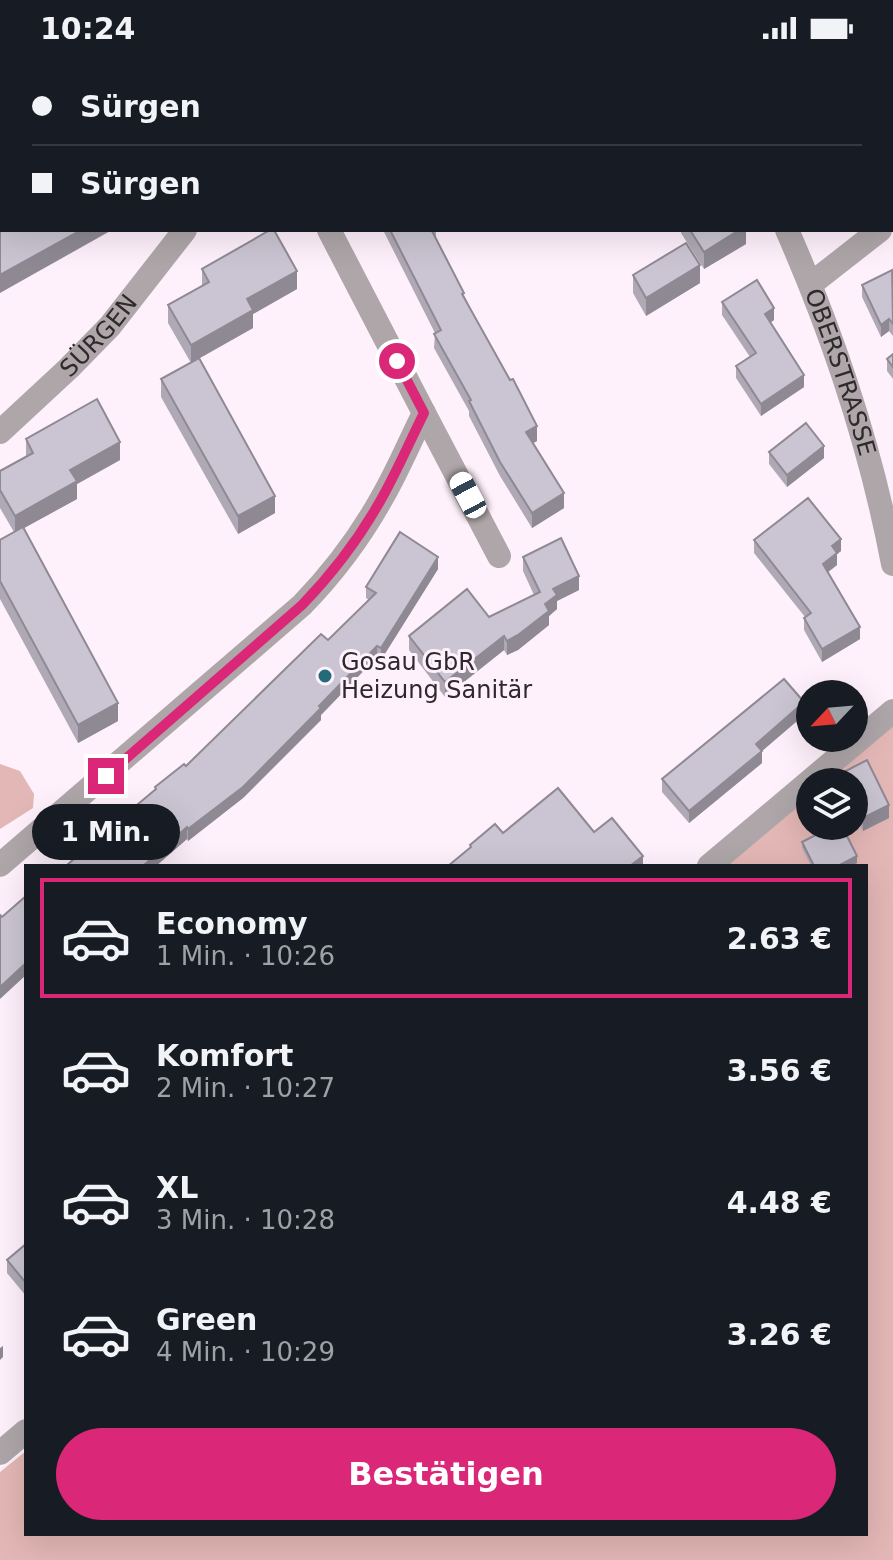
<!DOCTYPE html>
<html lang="de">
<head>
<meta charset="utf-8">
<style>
  body { margin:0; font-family:"DejaVu Sans",sans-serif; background:#20242c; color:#f1f3f6; height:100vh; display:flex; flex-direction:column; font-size:30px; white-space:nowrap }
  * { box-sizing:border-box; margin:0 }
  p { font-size:26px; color:#9ea1a6 }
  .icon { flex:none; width:44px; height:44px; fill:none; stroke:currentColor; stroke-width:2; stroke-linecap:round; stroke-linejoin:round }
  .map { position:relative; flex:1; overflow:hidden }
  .sheet { position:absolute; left:24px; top:808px; width:844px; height:672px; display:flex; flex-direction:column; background:#171b24; border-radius:0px; box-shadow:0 8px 32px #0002 }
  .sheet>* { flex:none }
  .top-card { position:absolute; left:0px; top:0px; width:894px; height:176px; box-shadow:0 8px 32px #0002; display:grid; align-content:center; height:176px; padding:0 32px; background:#171b24 }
  .needle { width:52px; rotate:244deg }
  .fabs { position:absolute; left:796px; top:624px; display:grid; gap:16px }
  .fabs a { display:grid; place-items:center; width:72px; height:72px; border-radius:50%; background:#171b24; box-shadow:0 8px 32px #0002; font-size:40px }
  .end { position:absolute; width:36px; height:36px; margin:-18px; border:10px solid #db2777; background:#fff; box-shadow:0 0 0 4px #fff }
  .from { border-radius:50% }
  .bubble { position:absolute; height:56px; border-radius:28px; background:#171b24; box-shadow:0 8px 32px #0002; font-size:26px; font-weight:700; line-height:56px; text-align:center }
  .car { position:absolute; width:24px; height:48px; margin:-24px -12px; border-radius:10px; box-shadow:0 0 6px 2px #0007; background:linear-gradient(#fff 24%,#345 0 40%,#fff 0 76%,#345 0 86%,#fff 0) }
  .top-card b { display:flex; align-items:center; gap:28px; height:76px; font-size:30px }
  .top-card b+b { border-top:2px solid #363941 }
  .top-card i { width:20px; height:20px; background:#f1f3f6 }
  ul { padding:14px 0 0; list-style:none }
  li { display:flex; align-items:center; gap:24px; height:120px; margin:0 16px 12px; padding:0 16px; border:4px solid transparent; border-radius:0px }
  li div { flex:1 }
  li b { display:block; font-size:30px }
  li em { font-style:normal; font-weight:700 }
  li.on { border-color:#db2777 }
  li>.icon { width:72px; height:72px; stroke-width:1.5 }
  .primary-button { display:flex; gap:16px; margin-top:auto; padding:16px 32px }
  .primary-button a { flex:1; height:92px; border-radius:48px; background:#db2777; color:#fff; font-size:32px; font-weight:700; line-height:92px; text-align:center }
  .status { display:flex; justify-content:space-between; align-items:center; height:56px; padding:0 40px; background:#171b24; direction:ltr }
  .status svg { height:22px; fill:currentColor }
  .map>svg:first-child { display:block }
  .green { fill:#e3b7b5 }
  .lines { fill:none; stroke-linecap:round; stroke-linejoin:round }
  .minor { stroke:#aea6a8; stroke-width:24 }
  .wall { fill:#afa9b5 }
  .shaded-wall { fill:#8e8993 }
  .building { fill:#cbc4d2; stroke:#8e8993; stroke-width:2 }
  .route { stroke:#db2777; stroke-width:10 }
  .poi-dot { fill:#246b79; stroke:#fff1fc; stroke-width:3 }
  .labels { text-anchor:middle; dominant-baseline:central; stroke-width:6; stroke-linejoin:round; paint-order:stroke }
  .street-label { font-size:24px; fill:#2e292d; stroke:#fff1fc }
  .poi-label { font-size:24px; fill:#2e292d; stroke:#fff1fc; text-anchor:start }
</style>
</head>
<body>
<div class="status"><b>10:24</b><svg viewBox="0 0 49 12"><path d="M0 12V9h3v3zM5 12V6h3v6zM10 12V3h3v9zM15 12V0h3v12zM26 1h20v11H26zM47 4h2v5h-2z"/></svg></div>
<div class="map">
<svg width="893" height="1504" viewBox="0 0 893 1504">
  <rect width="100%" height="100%" fill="#fff1fc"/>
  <g class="green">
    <polygon points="893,659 893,1504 0,1504 0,1416 26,1395 26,1478 866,1478 866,810 716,810 810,730 810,770 854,770 854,726 814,726"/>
    <polygon points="0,708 20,715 34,738 33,752 0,773"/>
  </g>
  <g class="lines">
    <g class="minor">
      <polyline points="254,0 255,2"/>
      <polyline points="701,0 702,2"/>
      <polyline points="4,2 10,0"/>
      <path id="s1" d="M 787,174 C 834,281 871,392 893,508"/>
      <polyline points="811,228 880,174"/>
      <polyline points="424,357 499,500"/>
      <path id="s2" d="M 0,376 L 69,312 L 110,270 L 185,174"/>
      <path d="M 0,809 L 302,549 C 334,516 361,480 383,440 C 398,414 410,385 424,357 L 329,174"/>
      <polyline points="709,810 893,655"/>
      <polyline points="0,1397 26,1375"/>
    </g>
  </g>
  <g class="wall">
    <polygon points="383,174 436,174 436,183 537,385 533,387 564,452 532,472 500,420 469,360 469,355 434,292 435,277"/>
    <polygon points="681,174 746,174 746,188 704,213 681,177"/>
    <polygon points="202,213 297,233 253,258 253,272 191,307 168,267 168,249 202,230"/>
    <polygon points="893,216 893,280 889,275 881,281 862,241 862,229"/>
    <polygon points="633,219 700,227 646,260 633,237"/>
    <polygon points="722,246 774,264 770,267 804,331 761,360 736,322 736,310 750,301 722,259"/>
    <polygon points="893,298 893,323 887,315 887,303"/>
    <polygon points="161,323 275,457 238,478 161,341"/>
    <polygon points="26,383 120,404 77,428 77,443 24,472 118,665 78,687 0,543 0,484 14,476 0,452 0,415 26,401"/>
    <polygon points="769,396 824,402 787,431 769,408"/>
    <polygon points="754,484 841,495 837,498 837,509 828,516 860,583 822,606 804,574 804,562 805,561 754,497"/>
    <polygon points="523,501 579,534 557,545 557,553 549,560 549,569 518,594 507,599 504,594 445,641 409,594 409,580 489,561 534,539 523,515"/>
    <polygon points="438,513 381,604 377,601 321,659 321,664 243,742 188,785 187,783 156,810 66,810 155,734 155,731 186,710 328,584 369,544 366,542 366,531"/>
    <polygon points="804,659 762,695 762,707 689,767 662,736 662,723"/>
    <polygon points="867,704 889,749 889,762 863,775 854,757 854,726 840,726 840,718"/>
    <polygon points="802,786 857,807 850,810 811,810 802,792"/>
    <polygon points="26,1188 26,1240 7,1217 7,1204"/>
  </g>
  <g class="shaded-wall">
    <polygon points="81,174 112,174 0,237 0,219"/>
    <polygon points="739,174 746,174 746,188 704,213 704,196"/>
    <polygon points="700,209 700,227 646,260 646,242"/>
    <polygon points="297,215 297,233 253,258 253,272 191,307 191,289 247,243"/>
    <polygon points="774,252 774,264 765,270 765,258"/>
    <polygon points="889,263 889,275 881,281 881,269"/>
    <polygon points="804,319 804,331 761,360 761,348"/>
    <polygon points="537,370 537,385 526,391 526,376"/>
    <polygon points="120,386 120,404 77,428 77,443 15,477 15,460 70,414"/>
    <polygon points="824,390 824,402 787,431 787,419"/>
    <polygon points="564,437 564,452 532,472 532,457"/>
    <polygon points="275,440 275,457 238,478 238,460"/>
    <polygon points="841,483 841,495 837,498 837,509 823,520 823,508 832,490"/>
    <polygon points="438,501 438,513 381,604 381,592"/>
    <polygon points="579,520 579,534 557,545 557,553 549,560 549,569 518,594 507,599 507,585 545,548 553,533"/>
    <polygon points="860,571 860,583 822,606 822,593"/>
    <polygon points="504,580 504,594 445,641 445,626"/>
    <polygon points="377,590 377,601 321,659 321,664 243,742 188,785 188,773 319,650"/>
    <polygon points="804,646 804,659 756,700 756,688"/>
    <polygon points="118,647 118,665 78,687 78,669"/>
    <polygon points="762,695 762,707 689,767 689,755"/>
    <polygon points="889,749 889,762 863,775 863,762"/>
    <polygon points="187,771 187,783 156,810 143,810"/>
    <polygon points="643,800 643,810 630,810"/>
    <polygon points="857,800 857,807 850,810 838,810"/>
    <polygon points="26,907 26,919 0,943 0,931"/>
    <polygon points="3,1290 3,1301 0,1304 0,1292"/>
  </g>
  <g class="building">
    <polygon points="153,0 205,0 205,2 154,2"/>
    <polygon points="297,0 416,0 417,2 293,2"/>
    <polygon points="606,0 656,0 658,2 607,2"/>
    <polygon points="0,40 2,40 2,59 0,52"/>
    <rect x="0" y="70" width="2" height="36"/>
    <polygon points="2,146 2,174 81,174 0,219 0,147"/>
    <polygon points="270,174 274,174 297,215 247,243 253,254 191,289 168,249 209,226 202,213"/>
    <polygon points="390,174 434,174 432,175 464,237 462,238 510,324 513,323 537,370 526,376 564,437 532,457 500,406 469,345 471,344 434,278 441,274"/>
    <polygon points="690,174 739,174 704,196"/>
    <polygon points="686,187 700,209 646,242 633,219"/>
    <polygon points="892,214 893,268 889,263 881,269 862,229"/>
    <polygon points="757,224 774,252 765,258 804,319 761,348 736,310 756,297 722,246"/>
    <polygon points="893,298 893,311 887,303"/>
    <polygon points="199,302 275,440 238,460 161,323"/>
    <polygon points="97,343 120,386 70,414 77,425 15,460 0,434 0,415 33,397 26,383"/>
    <polygon points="806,367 824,390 787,419 769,396"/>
    <polygon points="808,442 841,483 832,490 837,497 823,508 860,571 822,593 804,562 811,557 754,484"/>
    <polygon points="23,471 118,647 78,669 0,525 0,484"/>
    <polygon points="400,476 438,501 381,592 377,590 319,650 321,652 243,731 188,773 187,771 143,810 66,810 95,784 156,733 155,731 184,708 186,710 321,578 328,584 376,537 366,531"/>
    <polygon points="561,482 579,520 553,533 557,539 545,548 549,555 518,579 507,585 504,580 445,626 409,580 467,533 489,561 540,536 523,501"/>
    <polygon points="784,623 804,646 756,688 762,695 689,755 662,723"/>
    <polygon points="867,704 889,749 863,762 854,745 854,726 844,726 840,718"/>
    <polygon points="558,732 594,776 612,762 643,800 630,810 448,810 471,791 470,789 495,768 503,777"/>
    <polygon points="833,770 842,770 857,800 838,810 814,810 802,786"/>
    <polygon points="26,840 26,907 0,931 0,859 2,861"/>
    <polygon points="26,1188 26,1227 7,1204"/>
  </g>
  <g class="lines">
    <path class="route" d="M 106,720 L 302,549 C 334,516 361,480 383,440 C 398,413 410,385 424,357 L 397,305"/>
  </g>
  <circle class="poi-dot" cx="325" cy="620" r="8"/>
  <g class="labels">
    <g class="street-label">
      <text stroke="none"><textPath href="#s2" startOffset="138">SÜRGEN</textPath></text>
      <text stroke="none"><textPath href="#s1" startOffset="152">OBERSTRASSE</textPath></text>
    </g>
    <g class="poi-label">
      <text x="341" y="606">Gosau GbR<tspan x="341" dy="28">Heizung Sanitär</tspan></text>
    </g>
  </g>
</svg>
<div class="fabs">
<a><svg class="needle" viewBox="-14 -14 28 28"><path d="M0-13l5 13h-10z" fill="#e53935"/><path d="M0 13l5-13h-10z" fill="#9ea1a6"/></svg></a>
<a><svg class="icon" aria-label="layers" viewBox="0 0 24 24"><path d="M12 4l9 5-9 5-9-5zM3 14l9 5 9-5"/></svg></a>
</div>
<i class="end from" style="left:397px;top:305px"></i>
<i class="end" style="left:106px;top:720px"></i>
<div class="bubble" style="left:32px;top:748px;width:148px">1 Min.</div>
<i class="car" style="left:468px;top:439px;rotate:332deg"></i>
<div class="top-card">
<b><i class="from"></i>Sürgen</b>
<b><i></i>Sürgen</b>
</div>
<section class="sheet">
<ul>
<li class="on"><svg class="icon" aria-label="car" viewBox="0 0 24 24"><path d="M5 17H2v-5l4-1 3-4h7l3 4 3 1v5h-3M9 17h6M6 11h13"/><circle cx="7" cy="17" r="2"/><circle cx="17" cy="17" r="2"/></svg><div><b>Economy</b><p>1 Min. · 10:26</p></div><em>2.63 €</em></li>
<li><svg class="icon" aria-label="car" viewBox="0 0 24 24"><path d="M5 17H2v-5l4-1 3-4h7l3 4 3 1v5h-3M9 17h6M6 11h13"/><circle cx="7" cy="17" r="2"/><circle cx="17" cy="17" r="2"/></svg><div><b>Komfort</b><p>2 Min. · 10:27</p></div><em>3.56 €</em></li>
<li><svg class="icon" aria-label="car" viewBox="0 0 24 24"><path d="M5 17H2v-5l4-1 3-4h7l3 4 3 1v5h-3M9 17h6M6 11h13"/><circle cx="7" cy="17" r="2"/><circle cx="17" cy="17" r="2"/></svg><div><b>XL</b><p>3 Min. · 10:28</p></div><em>4.48 €</em></li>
<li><svg class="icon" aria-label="car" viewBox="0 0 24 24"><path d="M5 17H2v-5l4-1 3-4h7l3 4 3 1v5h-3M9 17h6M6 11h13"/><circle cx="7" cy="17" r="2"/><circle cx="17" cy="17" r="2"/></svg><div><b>Green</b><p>4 Min. · 10:29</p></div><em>3.26 €</em></li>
</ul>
<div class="primary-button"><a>Bestätigen</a></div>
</section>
</div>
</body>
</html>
